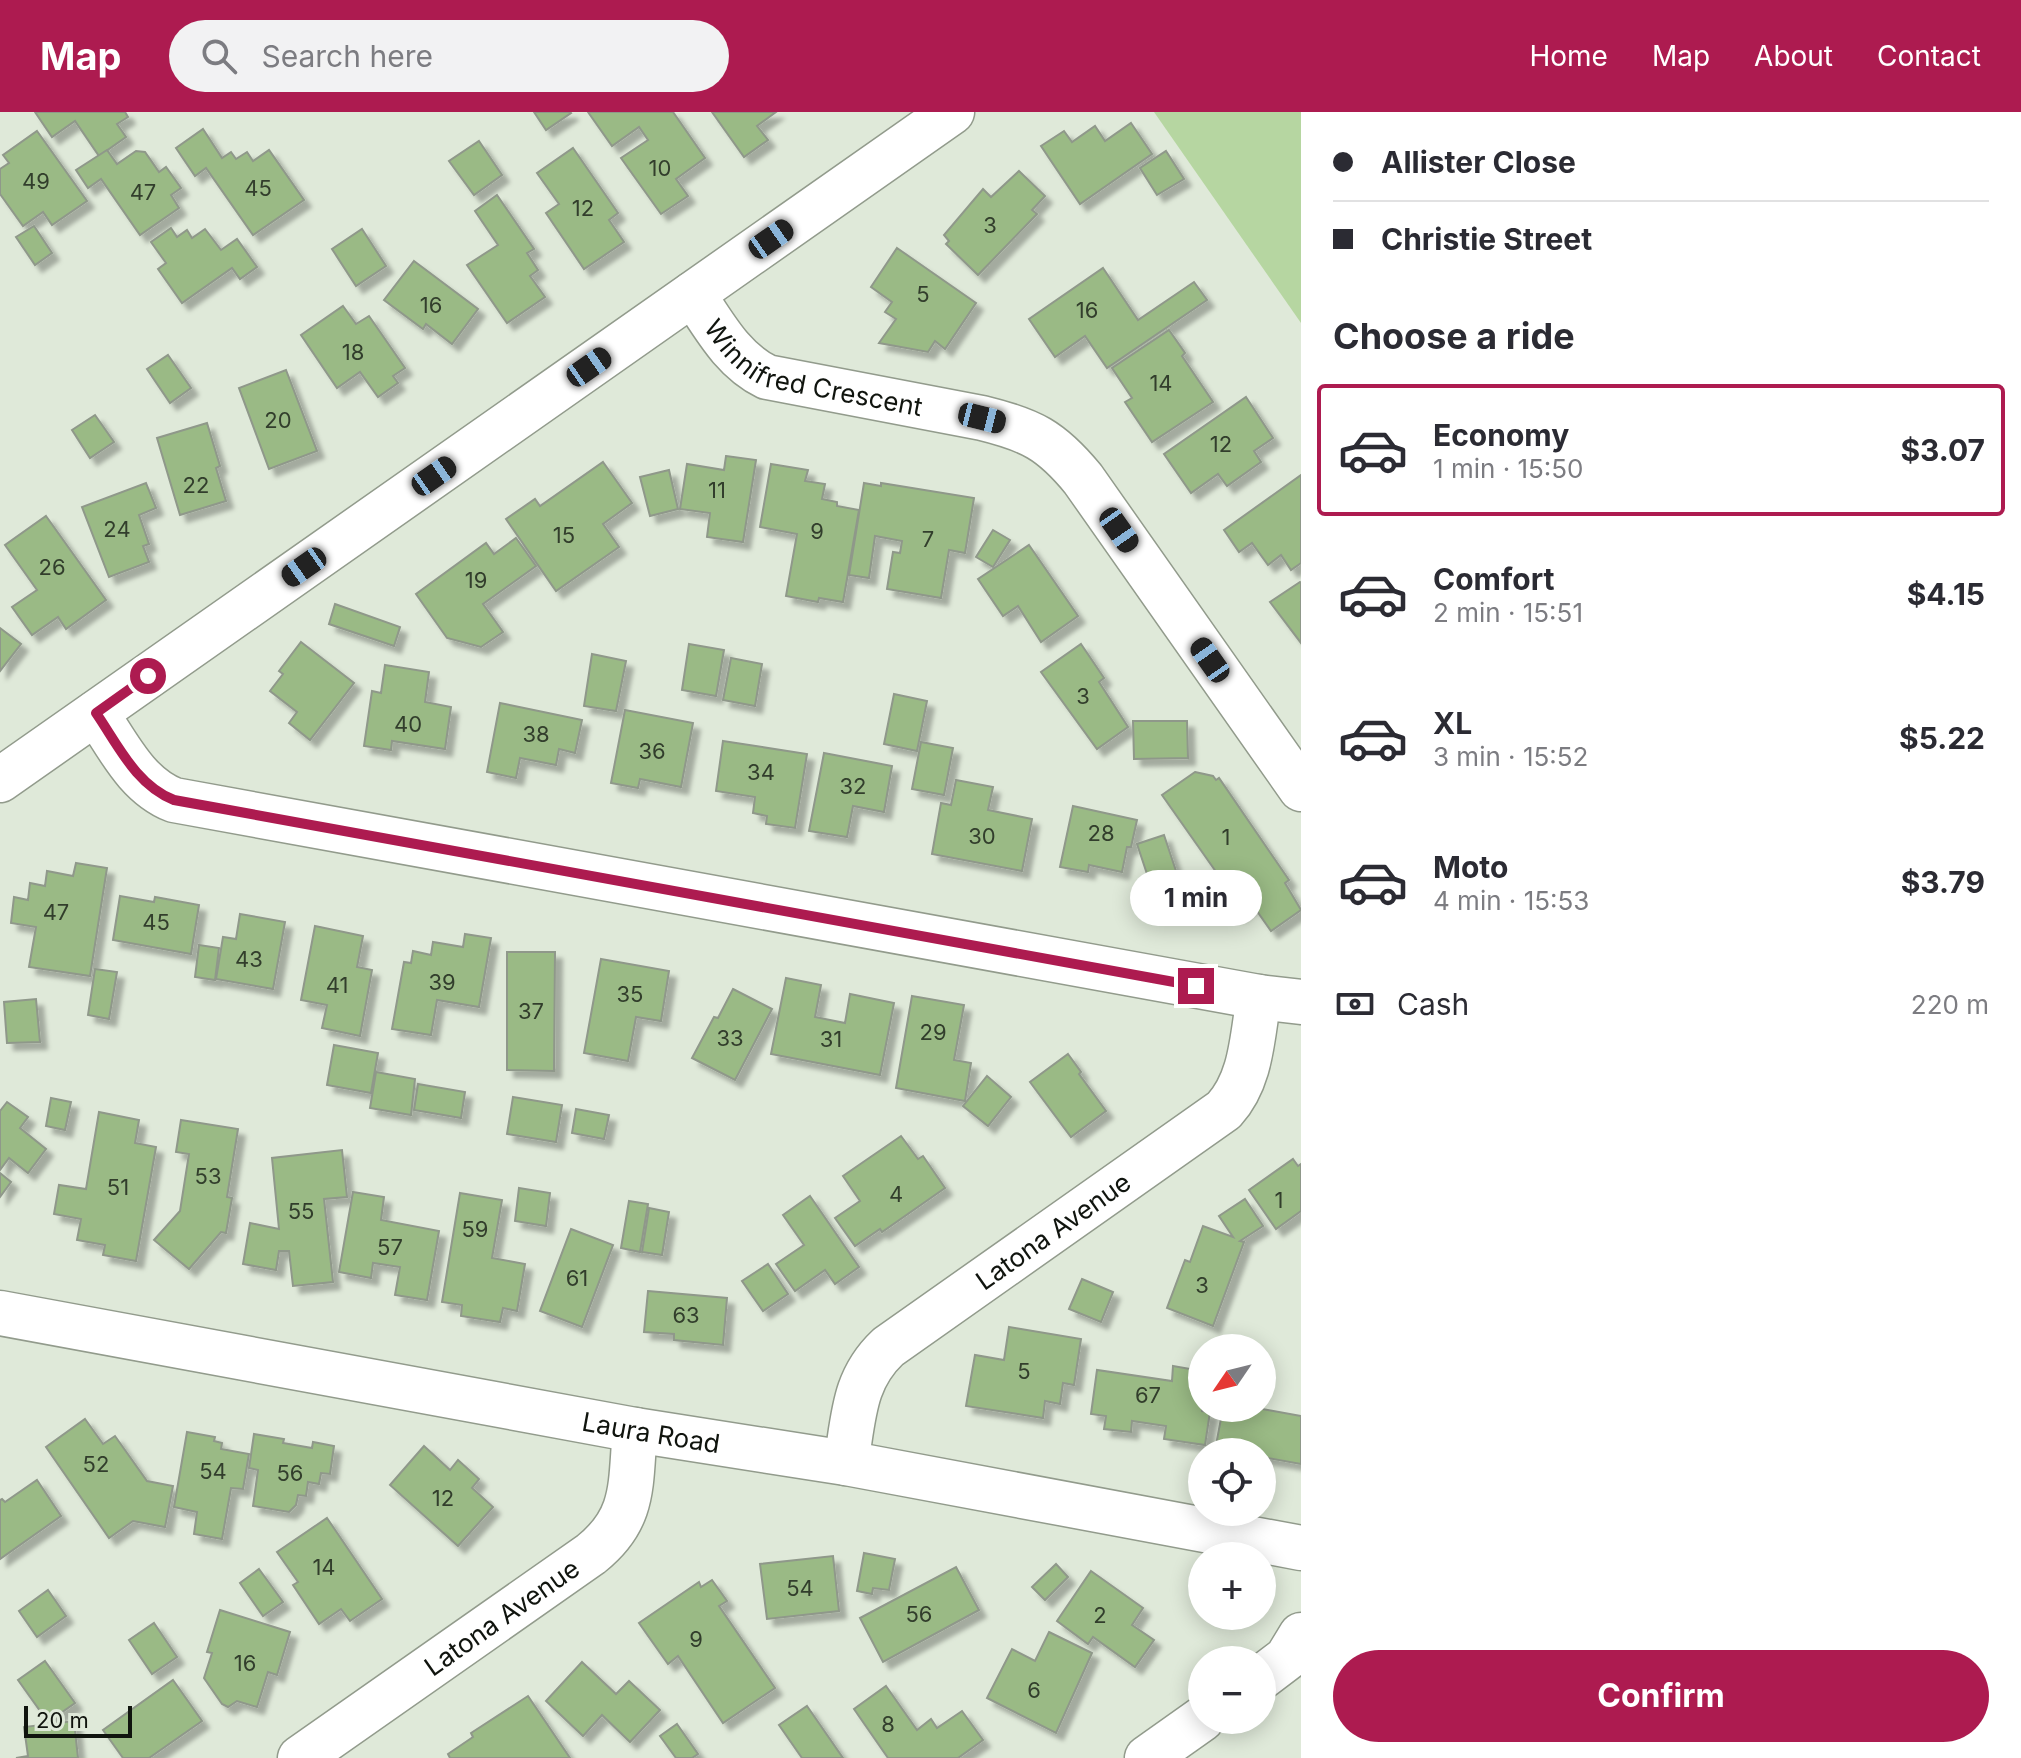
<!DOCTYPE html>
<html lang="en">
<head>
<meta charset="utf-8">
<style>
  body { margin:0; font-family:Inter,sans-serif; background:#f2f2f3; color:#2b2b33; height:100vh; display:flex; flex-direction:column; font-size:30px; white-space:nowrap }
  * { box-sizing:border-box; margin:0 }
  p { font-size:26px; color:#7c7c81 }
  .icon { flex:none; width:44px; height:44px; fill:none; stroke:currentColor; stroke-width:2; stroke-linecap:round; stroke-linejoin:round }
  .map { position:relative; flex:1; overflow:hidden }
  .side { display:flex; flex-direction:column; background:#fff; width:720px }
  .side>* { flex:none }
  .hud { display:grid; align-content:center; height:176px; padding:0 32px; background:#fff }
  .needle { width:52px; rotate:235deg }
  .buttons { position:absolute; left:1188px; top:1222px; display:grid; gap:16px }
  .buttons a { display:grid; place-items:center; width:88px; height:88px; border-radius:50%; background:#fff; box-shadow:0 4px 20px #0003; font-size:40px }
  .scale { position:absolute; left:24px; bottom:20px; width:108px; box-sizing:border-box; padding-left:8px; border:4px solid #10140e; border-top:0; font-size:22px; line-height:28px; white-space:nowrap; color:#10140e; -webkit-text-stroke:6px #dfe9d9; paint-order:stroke }
  .end { position:absolute; width:36px; height:36px; margin:-18px; border:10px solid #ad1b50; background:#fff; box-shadow:0 0 0 4px #fff }
  .from { border-radius:50% }
  .bubble { position:absolute; height:56px; border-radius:28px; background:#fff; box-shadow:0 4px 20px #0003; font-size:26px; font-weight:700; line-height:56px; text-align:center }
  .car { position:absolute; width:24px; height:48px; margin:-24px -12px; border-radius:10px; box-shadow:0 0 6px 2px #0007; background:linear-gradient(#222 24%,#8ab4d8 0 40%,#222 0 76%,#8ab4d8 0 86%,#222 0) }
  .hud b { display:flex; align-items:center; gap:28px; height:76px; font-size:30px }
  .hud b+b { border-top:2px solid #e1e1e2 }
  .hud i { width:20px; height:20px; background:#2b2b33 }
  ul { padding:0; list-style:none }
  li { display:flex; align-items:center; gap:24px; height:132px; margin:0 16px 12px; padding:0 16px; border:4px solid transparent; border-radius:8px }
  li div { flex:1 }
  li b { display:block; font-size:30px }
  li em { font-style:normal; font-weight:700 }
  li.selected { border-color:#ad1b50 }
  li>.icon { width:72px; height:72px; stroke-width:1.5 }
  h2 { padding:0 32px; font-size:36px; line-height:96px }
  .pay { display:flex; align-items:center; gap:20px; height:88px; padding:0 32px; font-size:30px }
  .pay p { margin-inline-start:auto }
  .cta { display:flex; gap:16px; margin-top:auto; padding:16px 32px }
  .cta a { flex:1; height:92px; border-radius:48px; background:#ad1b50; color:#fff; font-size:32px; font-weight:700; line-height:92px; text-align:center }
  header { display:flex; align-items:center; gap:48px; box-sizing:border-box; height:112px; padding:0 40px; background:#ad1b50; color:#fff }
  header strong { font-size:38px }
  nav { display:flex; gap:44px; margin-inline-start:auto; font-size:28px }
  .search { width:560px; height:72px; background:#f2f2f3; display:flex; align-items:center; gap:20px; box-sizing:border-box; padding:0 28px; border-radius:44px; color:#7c7c81; font-size:30px }
  main { display:flex; flex:1; min-height:0 }
  .map>svg:first-child { display:block }
  .green { fill:#b6d6a1 }
  .building { fill:#9aba85; stroke:#8f988a; stroke-width:2; filter:url(#shadow) }
  .lines { fill:none; stroke-linecap:round; stroke-linejoin:round }
  .street-casing { stroke:#929b8c; stroke-width:47 }
  .street { stroke:#fff; stroke-width:44 }
  .route { stroke:#ad1b50; stroke-width:10 }
  .labels { text-anchor:middle; dominant-baseline:central; stroke-width:7; stroke-linejoin:round; paint-order:stroke }
  .number-label { font-size:22px; fill:#323e2c }
  .street-label { font-size:26px; fill:#10140e; stroke:#dfe9d9 }
</style>
</head>
<body>
<header>
<strong>Map</strong>
<div class="search"><svg class="icon" aria-label="search" viewBox="0 0 24 24"><circle cx="10" cy="10" r="6"/><path d="M15 15l6 6"/></svg>Search here</div>
<nav><a>Home</a><a>Map</a><a>About</a><a>Contact</a></nav>
</header>
<main>
<div class="map">
<svg width="1301" height="1646" viewBox="0 0 1301 1646">
  <defs>
    <filter id="shadow"><feDropShadow dx="7" dy="7" stdDeviation="2" flood-color="#0004"/></filter>
  </defs>
  <rect width="100%" height="100%" fill="#dfe9d9"/>
  <polygon class="green" points="1154,0 1301,0 1301,211"/>
  <g class="building">
    <polygon points="35,0 125,0 128,5 117,12 126,25 99,44 75,9 52,25"/>
    <polygon points="534,0 570,0 571,1 546,18"/>
    <polygon points="588,0 673,0 705,46 676,67 688,84 661,102 621,46 648,28 639,15 612,34"/>
    <polygon points="712,0 776,0 757,14 768,28 744,45"/>
    <polygon points="1131,11 1152,42 1080,92 1041,34 1064,19 1072,30 1095,14 1105,29"/>
    <polygon points="203,17 222,46 231,40 236,47 247,40 253,49 269,38 304,88 253,123 206,56 195,64 176,36"/>
    <polygon points="37,19 87,89 52,113 43,100 23,114 0,82 0,57 9,51 3,43"/>
    <polygon points="479,29 502,63 474,83 449,49"/>
    <polygon points="573,36 618,101 609,108 624,130 584,157 546,101 559,92 537,61"/>
    <polygon points="107,38 117,52 136,39 145,40 159,60 166,55 181,76 171,83 179,96 140,123 101,67 88,76 76,58"/>
    <polygon points="1166,39 1184,67 1157,83 1140,56"/>
    <polygon points="1019,59 1045,84 1032,98 1037,102 978,163 946,132 949,129 944,123 983,77 991,85"/>
    <polygon points="497,83 534,137 527,141 538,158 530,164 545,185 507,211 467,153 498,133 475,99"/>
    <polygon points="34,114 52,141 35,153 16,125"/>
    <polygon points="171,116 177,125 187,118 192,126 205,117 221,138 237,127 257,155 240,167 232,156 182,191 158,157 166,151 151,130"/>
    <polygon points="362,117 386,154 356,174 332,137"/>
    <polygon points="897,136 976,191 945,237 935,229 928,240 879,231 896,207 885,200 892,190 871,175"/>
    <polygon points="414,149 478,197 452,232 426,212 423,217 384,188"/>
    <polygon points="1103,156 1138,208 1194,170 1207,188 1107,256 1085,224 1055,245 1029,207"/>
    <polygon points="343,194 356,212 369,204 405,256 393,264 398,271 378,285 360,260 337,276 301,223"/>
    <polygon points="1169,218 1185,241 1182,244 1213,290 1152,330 1125,290 1132,286 1112,256"/>
    <polygon points="168,243 191,276 170,291 147,257"/>
    <polygon points="286,258 317,339 269,357 239,276"/>
    <polygon points="1246,285 1273,326 1254,339 1261,350 1227,374 1218,362 1191,381 1164,342"/>
    <polygon points="95,303 114,330 90,346 72,318"/>
    <polygon points="207,311 220,354 216,356 226,389 180,403 157,326"/>
    <polygon points="726,344 756,348 743,430 707,425 710,401 680,397 687,352 724,358"/>
    <polygon points="603,350 632,391 603,412 619,435 556,479 506,407 535,387 540,394"/>
    <polygon points="771,352 808,358 805,369 825,372 822,387 837,390 837,394 859,398 843,490 819,486 818,490 786,484 797,422 760,415"/>
    <polygon points="669,358 678,397 650,404 640,365"/>
    <polygon points="1301,363 1301,451 1291,458 1281,443 1268,453 1252,431 1239,440 1224,418"/>
    <polygon points="146,371 156,396 139,403 149,432 143,434 149,450 109,465 82,395"/>
    <polygon points="864,371 881,374 881,371 974,386 965,441 949,438 941,486 887,477 893,440 900,441 902,429 875,424 869,466 849,463"/>
    <polygon points="46,404 106,488 66,517 58,505 32,523 12,495 37,478 5,433"/>
    <polygon points="993,418 1010,428 993,455 976,445"/>
    <polygon points="516,426 536,454 483,492 503,520 481,535 447,526 416,482 486,431 494,442"/>
    <polygon points="1029,433 1078,504 1041,530 1018,494 1003,504 978,467"/>
    <polygon points="1300,470 1301,471 1301,531 1270,490"/>
    <polygon points="335,492 400,515 394,534 329,512"/>
    <polygon points="0,516 21,532 0,559"/>
    <polygon points="301,530 354,571 310,628 289,611 297,600 270,579 283,562 279,559"/>
    <polygon points="689,532 724,538 716,584 682,578"/>
    <polygon points="1081,532 1104,566 1099,570 1128,615 1097,637 1041,560"/>
    <polygon points="592,542 626,549 616,599 584,594"/>
    <polygon points="731,546 762,552 755,594 723,588"/>
    <polygon points="385,553 429,560 425,590 451,595 445,637 392,629 391,638 364,634 372,579 381,581"/>
    <polygon points="894,582 927,589 917,639 884,632"/>
    <polygon points="500,591 582,608 575,641 559,637 556,653 520,646 516,666 487,660"/>
    <polygon points="625,598 693,611 681,675 640,667 638,676 611,671"/>
    <polygon points="1133,609 1187,609 1188,646 1134,647"/>
    <polygon points="723,629 807,642 795,716 766,712 767,704 753,701 755,685 716,679"/>
    <polygon points="921,630 953,636 944,683 912,677"/>
    <polygon points="824,641 892,654 884,700 853,694 847,725 809,719"/>
    <polygon points="1195,660 1213,664 1216,668 1219,666 1289,768 1285,771 1301,798 1271,819 1252,792 1239,802 1227,800 1214,782 1226,774 1162,683"/>
    <polygon points="956,668 993,675 988,698 1032,707 1022,759 932,742 941,691 951,693"/>
    <polygon points="1073,694 1137,708 1131,735 1127,735 1122,760 1089,753 1088,760 1060,755"/>
    <polygon points="1164,723 1177,762 1150,771 1137,732"/>
    <polygon points="76,751 107,756 90,864 29,855 36,815 11,811 14,785 28,788 30,771 45,774 47,759 73,764"/>
    <polygon points="120,784 154,790 155,785 199,793 191,842 113,828"/>
    <polygon points="240,802 285,810 273,877 216,867 223,825 236,827"/>
    <polygon points="315,814 363,824 357,855 372,858 360,924 322,916 327,893 301,888"/>
    <polygon points="465,822 491,826 479,895 437,888 431,923 392,917 404,850 411,851 413,839 431,843 433,830 463,835"/>
    <polygon points="199,833 219,836 215,868 195,865"/>
    <polygon points="507,840 555,840 554,959 507,958"/>
    <polygon points="601,847 669,859 661,909 636,905 628,949 584,941"/>
    <polygon points="95,857 117,860 109,907 88,903"/>
    <polygon points="786,866 821,873 815,905 845,911 850,882 894,891 880,963 771,942"/>
    <polygon points="733,877 772,897 735,968 692,946 714,905 718,906"/>
    <polygon points="912,884 964,893 954,948 971,951 965,989 896,976"/>
    <polygon points="36,887 40,930 7,931 4,890"/>
    <polygon points="334,933 378,941 371,981 327,973"/>
    <polygon points="1068,942 1081,960 1079,962 1106,999 1071,1025 1030,970"/>
    <polygon points="376,960 415,967 411,1003 370,996"/>
    <polygon points="987,964 1011,985 988,1014 963,994"/>
    <polygon points="418,972 465,980 461,1006 414,998"/>
    <polygon points="513,985 562,993 556,1030 507,1022"/>
    <polygon points="51,986 71,990 65,1018 46,1014"/>
    <polygon points="7,990 28,1005 20,1016 46,1037 28,1061 9,1046 0,1058 0,999"/>
    <polygon points="576,997 609,1003 604,1027 572,1021"/>
    <polygon points="99,1000 139,1008 135,1031 156,1035 136,1149 103,1143 105,1133 77,1128 81,1107 54,1102 59,1073 86,1077"/>
    <polygon points="181,1008 238,1017 227,1085 232,1086 226,1121 221,1120 189,1157 154,1128 180,1099 189,1042 176,1040"/>
    <polygon points="901,1024 918,1047 923,1044 945,1076 882,1120 880,1117 855,1134 835,1106 860,1089 843,1064"/>
    <polygon points="342,1038 347,1085 324,1087 333,1170 293,1174 289,1139 279,1139 276,1158 243,1152 250,1111 279,1117 272,1046"/>
    <polygon points="1293,1047 1298,1054 1301,1052 1301,1099 1276,1117 1249,1078"/>
    <polygon points="0,1061 11,1070 0,1085"/>
    <polygon points="519,1076 550,1081 546,1114 515,1109"/>
    <polygon points="353,1080 384,1085 381,1108 439,1119 427,1188 395,1183 400,1155 373,1151 371,1166 339,1160"/>
    <polygon points="460,1081 502,1088 492,1146 525,1152 517,1199 503,1196 500,1210 461,1204 462,1193 442,1190"/>
    <polygon points="810,1084 859,1155 835,1172 825,1158 795,1179 776,1152 804,1133 783,1103"/>
    <polygon points="1245,1087 1263,1114 1240,1129 1244,1130 1213,1214 1167,1196 1185,1148 1190,1150 1203,1114 1233,1125 1219,1104"/>
    <polygon points="629,1089 648,1092 640,1140 621,1136"/>
    <polygon points="649,1096 669,1100 662,1143 642,1140"/>
    <polygon points="571,1117 613,1133 582,1215 540,1199"/>
    <polygon points="768,1152 788,1182 763,1199 742,1169"/>
    <polygon points="1082,1167 1113,1180 1101,1210 1069,1197"/>
    <polygon points="648,1179 727,1186 723,1233 674,1228 674,1222 644,1220"/>
    <polygon points="1009,1215 1081,1227 1074,1273 1063,1271 1060,1292 1045,1289 1043,1306 966,1294 975,1243 1004,1248"/>
    <polygon points="1173,1254 1202,1259 1202,1299 1210,1300 1205,1333 1164,1327 1166,1314 1132,1309 1131,1320 1104,1317 1106,1304 1091,1302 1097,1258 1172,1269"/>
    <polygon points="1223,1296 1257,1296 1301,1304 1301,1352 1262,1345 1262,1340 1216,1333"/>
    <polygon points="85,1307 103,1332 115,1324 147,1369 173,1374 165,1415 133,1409 109,1426 46,1335"/>
    <polygon points="187,1320 215,1325 214,1329 222,1331 221,1337 249,1342 243,1377 231,1376 222,1427 194,1422 197,1400 174,1395"/>
    <polygon points="254,1322 284,1327 283,1331 312,1336 313,1330 334,1334 330,1362 321,1361 319,1372 308,1370 306,1384 298,1383 296,1393 289,1400 253,1394 258,1358 249,1356"/>
    <polygon points="424,1334 450,1358 458,1348 479,1367 472,1376 493,1395 458,1434 390,1373"/>
    <polygon points="37,1368 61,1404 0,1447 0,1388 2,1387 5,1390"/>
    <polygon points="327,1406 382,1487 350,1509 341,1497 319,1512 293,1473 298,1470 277,1440"/>
    <polygon points="864,1441 895,1447 889,1478 873,1476 872,1482 857,1479"/>
    <polygon points="833,1444 839,1499 767,1507 760,1452"/>
    <polygon points="1056,1452 1068,1465 1045,1488 1032,1475"/>
    <polygon points="956,1455 979,1498 883,1550 860,1506"/>
    <polygon points="259,1457 283,1490 263,1504 240,1471"/>
    <polygon points="1091,1459 1143,1496 1132,1513 1154,1528 1135,1555 1093,1525 1088,1532 1057,1509"/>
    <polygon points="712,1468 727,1489 719,1494 775,1576 723,1611 678,1544 668,1552 639,1511 699,1470 701,1475"/>
    <polygon points="48,1478 66,1504 37,1525 19,1499"/>
    <polygon points="220,1498 290,1520 277,1563 268,1560 257,1595 237,1589 228,1595 222,1592 204,1566 212,1541 207,1540"/>
    <polygon points="154,1511 177,1545 152,1562 129,1528"/>
    <polygon points="1049,1520 1092,1541 1056,1621 987,1586 1012,1537 1035,1549"/>
    <polygon points="45,1549 75,1591 48,1610 18,1568"/>
    <polygon points="582,1550 616,1582 629,1569 660,1598 630,1630 602,1603 583,1624 546,1589"/>
    <polygon points="173,1568 202,1609 149,1646 123,1646 103,1618"/>
    <polygon points="886,1574 917,1618 931,1607 937,1616 962,1599 983,1628 958,1646 888,1646 854,1597"/>
    <polygon points="528,1584 570,1646 450,1646 448,1642 473,1625 471,1621"/>
    <polygon points="807,1594 843,1646 802,1646 779,1613"/>
    <polygon points="74,1609 78,1646 16,1646 28,1644 24,1615"/>
    <polygon points="677,1612 698,1642 692,1646 676,1646 660,1624"/>
  </g>
  <g class="lines">
    <defs>
      <g id="street">
        <path id="s1" d="M 693,182 C 714,213 732,248 767,265 L 982,306 C 1031,318 1051,328 1083,367 L 1301,677"/>
        <path d="M 96,601 C 118,633 136,673 174,688 L 1259,885 L 1301,890"/>
        <polyline points="0,668 952,0"/>
        <path id="s2" d="M 0,1201 L 635,1318 L 846,1351 L 1301,1436"/>
        <path id="s3" d="M 846,1351 C 854,1305 853,1268 888,1235 L 1224,998 C 1252,967 1252,925 1259,885"/>
        <polyline points="1262,1565 1287,1546 1301,1523"/>
        <path id="s4" d="M 300,1646 L 591,1442 C 636,1406 630,1372 635,1318"/>
        <polyline points="1147,1646 1202,1607"/>
      </g>
    </defs>
    <use href="#street" class="street-casing"/>
    <use href="#street" class="street"/>
  </g>
  <g class="lines">
    <path class="route" d="M 148,564 L 96,601 C 118,633 136,673 174,688 L 1196,874"/>
  </g>
  <g class="labels">
    <g class="number-label">
      <text x="660" y="56">10</text>
      <text x="36" y="69">49</text>
      <text x="258" y="76">45</text>
      <text x="143" y="80">47</text>
      <text x="583" y="96">12</text>
      <text x="990" y="113">3</text>
      <text x="923" y="182">5</text>
      <text x="431" y="193">16</text>
      <text x="1087" y="198">16</text>
      <text x="353" y="240">18</text>
      <text x="1161" y="271">14</text>
      <text x="278" y="308">20</text>
      <text x="1221" y="332">12</text>
      <text x="196" y="373">22</text>
      <text x="717" y="378">11</text>
      <text x="117" y="417">24</text>
      <text x="817" y="419">9</text>
      <text x="564" y="423">15</text>
      <text x="928" y="427">7</text>
      <text x="52" y="455">26</text>
      <text x="476" y="468">19</text>
      <text x="1083" y="584">3</text>
      <text x="408" y="612">40</text>
      <text x="536" y="622">38</text>
      <text x="652" y="639">36</text>
      <text x="761" y="660">34</text>
      <text x="853" y="674">32</text>
      <text x="1101" y="721">28</text>
      <text x="982" y="724">30</text>
      <text x="1226" y="725">1</text>
      <text x="56" y="800">47</text>
      <text x="156" y="810">45</text>
      <text x="249" y="847">43</text>
      <text x="442" y="870">39</text>
      <text x="337" y="873">41</text>
      <text x="630" y="882">35</text>
      <text x="531" y="899">37</text>
      <text x="933" y="920">29</text>
      <text x="730" y="926">33</text>
      <text x="831" y="927">31</text>
      <text x="208" y="1064">53</text>
      <text x="118" y="1075">51</text>
      <text x="896" y="1082">4</text>
      <text x="1279" y="1088">1</text>
      <text x="301" y="1099">55</text>
      <text x="475" y="1117">59</text>
      <text x="390" y="1135">57</text>
      <text x="577" y="1166">61</text>
      <text x="1202" y="1173">3</text>
      <text x="686" y="1203">63</text>
      <text x="1024" y="1259">5</text>
      <text x="1148" y="1283">67</text>
      <text x="96" y="1352">52</text>
      <text x="213" y="1359">54</text>
      <text x="290" y="1361">56</text>
      <text x="443" y="1386">12</text>
      <text x="324" y="1455">14</text>
      <text x="800" y="1476">54</text>
      <text x="919" y="1502">56</text>
      <text x="1100" y="1503">2</text>
      <text x="696" y="1527">9</text>
      <text x="245" y="1551">16</text>
      <text x="1034" y="1578">6</text>
      <text x="888" y="1612">8</text>
    </g>
    <g class="street-label">
      <text stroke="none"><textPath href="#s1" startOffset="152">Winnifred Crescent</textPath></text>
      <text stroke="none"><textPath href="#s3" startOffset="328">Latona Avenue</textPath></text>
      <text stroke="none"><textPath href="#s2" startOffset="662">Laura Road</textPath></text>
      <text stroke="none"><textPath href="#s4" startOffset="246">Latona Avenue</textPath></text>
    </g>
  </g>
</svg>
<div class="buttons">
<a><svg class="needle" viewBox="-14 -14 28 28"><path d="M0-13l5 13h-10z" fill="#e53935"/><path d="M0 13l5-13h-10z" fill="#7c7c81"/></svg></a>
<a><svg class="icon" aria-label="locate" viewBox="0 0 24 24"><circle cx="12" cy="12" r="6"/><path d="M12 2v4M12 18v4M2 12h4M18 12h4"/></svg></a>
<a>+</a>
<a>−</a>
</div>
<div class="scale">20 m</div>
<i class="end from" style="left:148px;top:564px"></i>
<i class="end" style="left:1196px;top:874px"></i>
<div class="bubble" style="left:1130px;top:758px;width:132px">1 min</div>
<i class="car" style="left:771px;top:127px;rotate:55deg"></i>
<i class="car" style="left:589px;top:255px;rotate:55deg"></i>
<i class="car" style="left:982px;top:306px;rotate:104deg"></i>
<i class="car" style="left:434px;top:364px;rotate:55deg"></i>
<i class="car" style="left:1119px;top:418px;rotate:145deg"></i>
<i class="car" style="left:304px;top:455px;rotate:235deg"></i>
<i class="car" style="left:1210px;top:548px;rotate:325deg"></i>
</div>
<section class="side">
<div class="hud">
<b><i class="from"></i>Allister Close</b>
<b><i></i>Christie Street</b>
</div>
<h2>Choose a ride</h2>
<ul>
<li class="selected"><svg class="icon" aria-label="car" viewBox="0 0 24 24"><path d="M5 17H2v-5l4-1 3-4h7l3 4 3 1v5h-3M9 17h6M6 11h13"/><circle cx="7" cy="17" r="2"/><circle cx="17" cy="17" r="2"/></svg><div><b>Economy</b><p>1 min · 15:50</p></div><em>$3.07</em></li>
<li><svg class="icon" aria-label="car" viewBox="0 0 24 24"><path d="M5 17H2v-5l4-1 3-4h7l3 4 3 1v5h-3M9 17h6M6 11h13"/><circle cx="7" cy="17" r="2"/><circle cx="17" cy="17" r="2"/></svg><div><b>Comfort</b><p>2 min · 15:51</p></div><em>$4.15</em></li>
<li><svg class="icon" aria-label="car" viewBox="0 0 24 24"><path d="M5 17H2v-5l4-1 3-4h7l3 4 3 1v5h-3M9 17h6M6 11h13"/><circle cx="7" cy="17" r="2"/><circle cx="17" cy="17" r="2"/></svg><div><b>XL</b><p>3 min · 15:52</p></div><em>$5.22</em></li>
<li><svg class="icon" aria-label="car" viewBox="0 0 24 24"><path d="M5 17H2v-5l4-1 3-4h7l3 4 3 1v5h-3M9 17h6M6 11h13"/><circle cx="7" cy="17" r="2"/><circle cx="17" cy="17" r="2"/></svg><div><b>Moto</b><p>4 min · 15:53</p></div><em>$3.79</em></li>
</ul>
<div class="pay"><svg class="icon" aria-label="cash" viewBox="0 0 24 24"><path d="M3 7h18v10H3z"/><circle cx="12" cy="12" r="2"/></svg>Cash<p>220 m</p></div>
<div class="cta"><a>Confirm</a></div>
</section>
</main>
</body>
</html>
